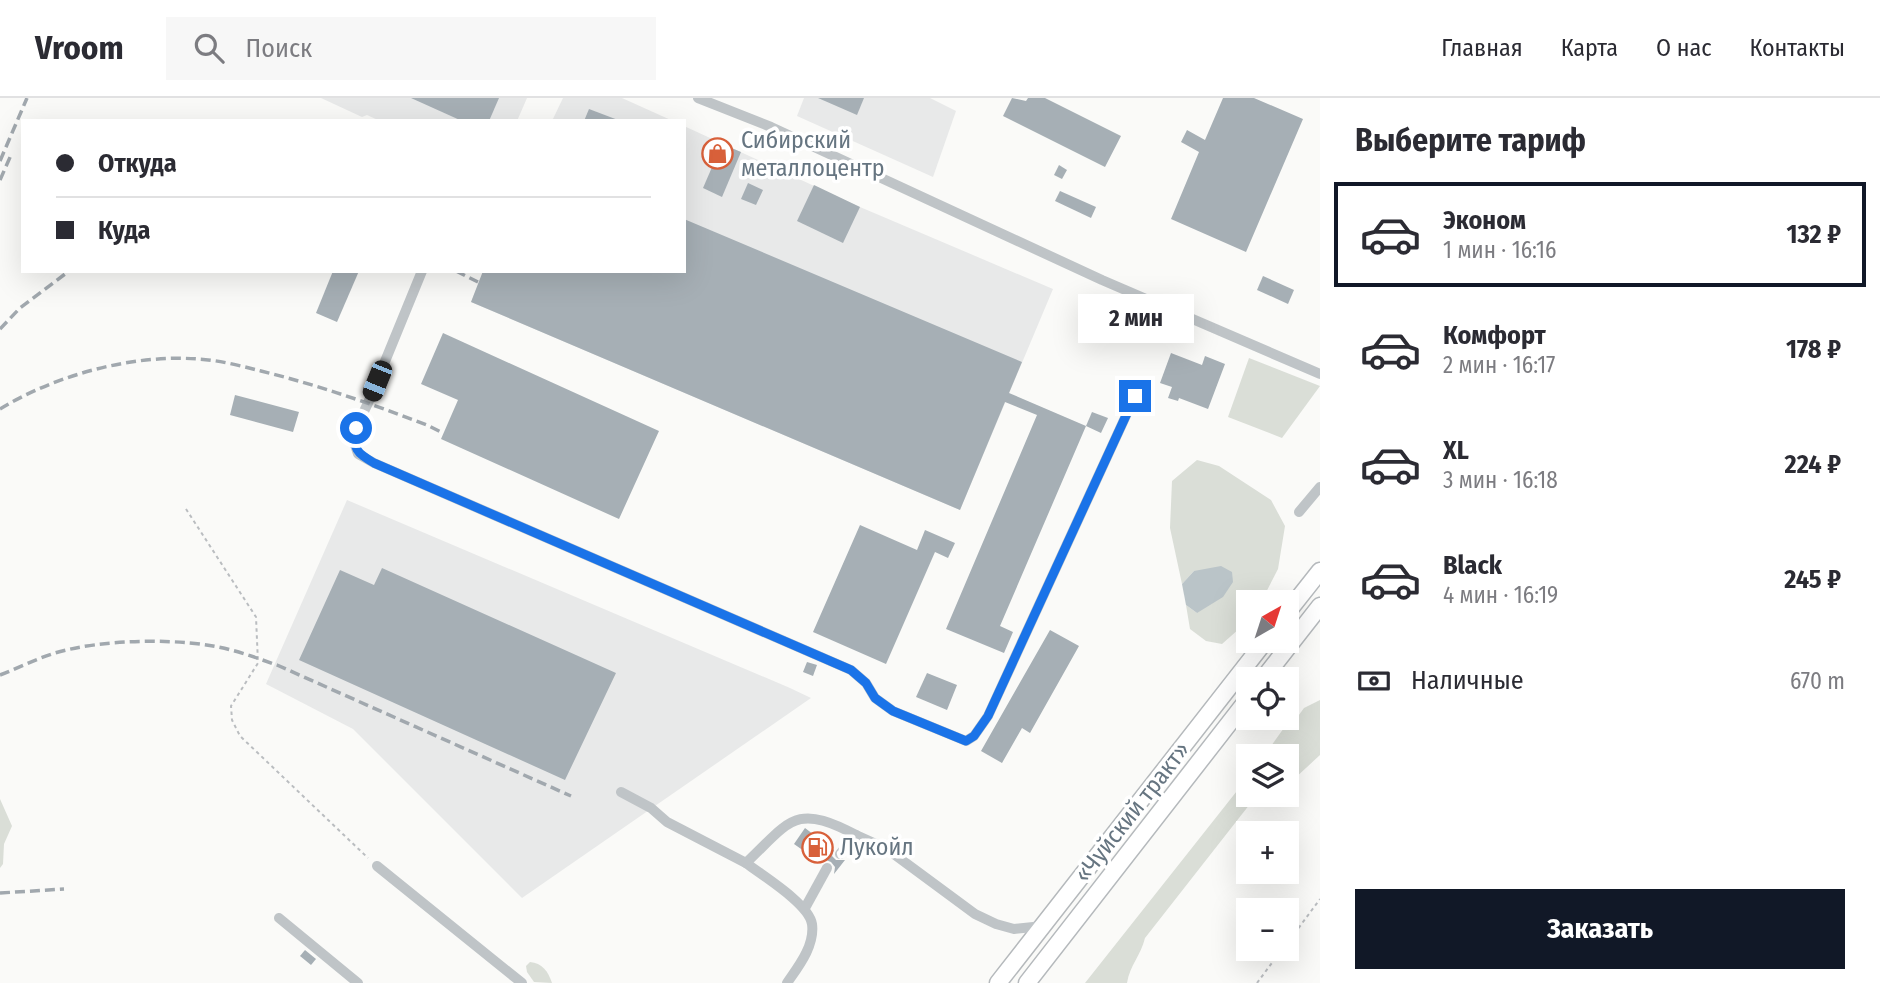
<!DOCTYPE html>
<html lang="ru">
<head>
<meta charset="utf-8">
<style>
  body { margin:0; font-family:"Fira Sans Condensed",sans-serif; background:#f7f7f7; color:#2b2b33; height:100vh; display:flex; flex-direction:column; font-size:26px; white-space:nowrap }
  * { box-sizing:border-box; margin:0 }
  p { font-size:23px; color:#7c7c81 }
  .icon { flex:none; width:38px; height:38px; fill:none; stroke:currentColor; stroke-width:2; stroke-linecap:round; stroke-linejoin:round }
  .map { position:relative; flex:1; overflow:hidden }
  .details { display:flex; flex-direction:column; background:#fff; width:560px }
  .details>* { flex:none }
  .hud { position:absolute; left:21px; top:21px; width:665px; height:154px; border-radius:0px; box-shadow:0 7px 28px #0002; display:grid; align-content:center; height:154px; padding:0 35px; background:#fff }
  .needle { width:46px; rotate:39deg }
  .fabs { position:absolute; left:1236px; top:492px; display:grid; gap:14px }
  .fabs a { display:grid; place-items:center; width:63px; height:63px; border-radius:0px; background:#fff; box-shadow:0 7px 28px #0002; font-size:35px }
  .end { position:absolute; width:32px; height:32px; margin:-16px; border:9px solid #1a73e8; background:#fff; box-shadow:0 0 0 4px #fff }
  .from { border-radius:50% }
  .bubble { position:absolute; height:49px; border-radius:0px; background:#fff; box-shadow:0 7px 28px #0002; font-size:23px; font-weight:700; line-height:49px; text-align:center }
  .car { position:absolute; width:21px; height:42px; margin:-21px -10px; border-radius:9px; box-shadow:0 0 5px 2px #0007; background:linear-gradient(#222 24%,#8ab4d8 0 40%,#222 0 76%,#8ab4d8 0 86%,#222 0) }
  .hud b { display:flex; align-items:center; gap:24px; height:66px; font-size:26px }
  .hud b+b { border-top:2px solid #e1e1e2 }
  .hud i { width:18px; height:18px; background:#2b2b33 }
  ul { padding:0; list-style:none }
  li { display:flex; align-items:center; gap:21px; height:105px; margin:0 14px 10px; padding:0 21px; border:4px solid transparent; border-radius:0px }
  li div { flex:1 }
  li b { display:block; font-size:26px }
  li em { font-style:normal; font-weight:700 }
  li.on { border-color:#111827 }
  li>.icon { width:63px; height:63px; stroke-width:1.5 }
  h2 { padding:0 35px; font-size:32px; line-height:84px }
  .pay { display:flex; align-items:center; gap:18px; height:77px; padding:0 35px; font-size:26px }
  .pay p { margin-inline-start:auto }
  .primary-button { display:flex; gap:14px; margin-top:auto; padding:14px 35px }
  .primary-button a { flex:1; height:80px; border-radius:0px; background:#111827; color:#fff; font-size:28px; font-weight:700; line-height:80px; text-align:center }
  header { display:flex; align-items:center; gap:42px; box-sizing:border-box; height:98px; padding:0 35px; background:#fff; border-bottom:2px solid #e1e1e2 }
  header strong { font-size:33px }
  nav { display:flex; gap:38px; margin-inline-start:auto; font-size:24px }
  .search { width:490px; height:63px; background:#f7f7f7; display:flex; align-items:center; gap:18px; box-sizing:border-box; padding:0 24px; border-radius:0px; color:#7c7c81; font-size:26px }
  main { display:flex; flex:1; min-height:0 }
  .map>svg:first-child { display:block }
  .built { fill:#e8e9e9 }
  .green { fill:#daded7 }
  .water { fill:#bac4c8 }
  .building { fill:#a6afb5 }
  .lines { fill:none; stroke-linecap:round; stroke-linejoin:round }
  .highway-casing { stroke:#b5b9bc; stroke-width:19 }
  .path { stroke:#babdc0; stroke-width:2; stroke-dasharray:3.5 3.5; stroke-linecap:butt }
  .minor { stroke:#bfc4c7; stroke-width:10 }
  .highway { stroke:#fff; stroke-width:16 }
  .rail { stroke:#a1a8ae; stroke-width:3.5; stroke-dasharray:10 5; stroke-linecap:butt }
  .route { stroke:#1a73e8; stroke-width:9 }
  .labels { text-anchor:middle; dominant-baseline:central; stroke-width:7; stroke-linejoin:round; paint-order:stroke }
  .poi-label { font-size:24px; fill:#667581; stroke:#fff; text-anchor:start }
  .street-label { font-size:24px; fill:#667581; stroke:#fff }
</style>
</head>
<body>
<header>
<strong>Vroom</strong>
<div class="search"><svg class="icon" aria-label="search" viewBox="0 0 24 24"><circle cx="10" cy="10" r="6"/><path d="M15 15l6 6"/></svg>Поиск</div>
<nav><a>Главная</a><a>Карта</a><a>О нас</a><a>Контакты</a></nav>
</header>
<main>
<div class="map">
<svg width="1320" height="885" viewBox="0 0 1320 885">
  <rect width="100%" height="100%" fill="#fafaf8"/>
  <g class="built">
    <polygon points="321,0 527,0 517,23 380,23 367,17 362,19"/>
    <polygon points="563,0 622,0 673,23 552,23"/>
    <polygon points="804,0 930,0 956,13 933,79 797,18"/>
    <polygon points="684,28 860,109 1053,191 960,412 471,204 484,173 684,173"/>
    <polygon points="347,402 790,590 811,600 522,800 353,631 266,586"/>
  </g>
  <g class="green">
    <polygon points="1249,260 1320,288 1282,340 1228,319"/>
    <polygon points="1197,362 1219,368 1271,402 1285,428 1278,471 1261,504 1248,504 1248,523 1222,546 1206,543 1190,531 1186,507 1197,515 1194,473 1182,486 1170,430 1172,383"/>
    <polygon points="1320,602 1320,657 1293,682 1286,682 1286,658 1264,658 1286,627 1296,621 1304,610"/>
    <path d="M 1248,679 L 1248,696 L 1257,697 L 1145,840 C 1141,857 1130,867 1127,885 L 1085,885 Z"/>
    <polygon points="0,701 12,728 4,746 3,766 0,770"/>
    <path d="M 530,864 C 542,865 548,873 552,885 L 534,884 L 527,874 L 526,868 Z"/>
  </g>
  <polygon class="water" points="1221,468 1232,474 1233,484 1223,499 1197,515 1186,507 1182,486 1194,473"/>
  <g class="building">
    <polygon points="411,0 499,0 489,23 462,23"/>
    <polygon points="818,0 864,0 857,17"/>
    <polygon points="1012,0 1026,3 1028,0 1045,0 1121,38 1105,69 1003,18"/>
    <polygon points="1223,0 1254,0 1303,21 1246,154 1171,121 1199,54 1181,44 1187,32 1205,42"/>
    <polygon points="589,11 618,22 618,23 584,23"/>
    <polygon points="722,46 741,54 722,99 703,90"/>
    <polygon points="1059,67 1067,72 1062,81 1054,77"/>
    <polygon points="748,85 763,92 756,107 741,101"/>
    <polygon points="814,87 860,109 843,145 797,123"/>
    <polygon points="1060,93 1096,109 1091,120 1055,103"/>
    <polygon points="684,121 1022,264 1009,295 1086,328 1000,528 1013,534 1004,555 946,531 1037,317 1005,304 960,412 471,204 483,173 684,173"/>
    <polygon points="333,173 359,173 337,224 316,215"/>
    <polygon points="1263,178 1294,192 1288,206 1257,192"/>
    <polygon points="443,235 659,333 619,421 441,341 458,302 421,286"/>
    <polygon points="1171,255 1202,267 1205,258 1225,266 1208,311 1179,300 1178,303 1168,300 1172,289 1160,285"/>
    <polygon points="235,297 299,314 293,334 230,317"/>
    <polygon points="1092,314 1108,320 1101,335 1086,328"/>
    <polygon points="860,427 917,452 925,432 955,445 948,460 935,454 886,566 813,534"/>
    <polygon points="382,470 616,575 565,682 299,562 340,472 374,487"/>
    <polygon points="1050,532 1079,548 1030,635 1022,630 1002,665 981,653"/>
    <polygon points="807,564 817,567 813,578 803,574"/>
    <polygon points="927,575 957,587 947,612 916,599"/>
    <polygon points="805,730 834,752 832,758 836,762 845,762 834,776 835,769 831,764 826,762 821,765 794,746"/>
    <polygon points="305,852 316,861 311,867 300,858"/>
  </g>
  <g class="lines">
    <defs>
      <g id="highway">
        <polyline points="1286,516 1320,473"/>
        <polyline points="1263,581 1320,508"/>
        <polyline points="998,885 1266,542"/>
        <polyline points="1027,885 1248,601"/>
      </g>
    </defs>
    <use href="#highway" class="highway-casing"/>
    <g class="path">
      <polyline points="186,411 256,519 258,565 231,608 232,622 240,638 368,760"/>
      <polyline points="1286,847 1320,801"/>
      <polyline points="1257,885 1283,850"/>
    </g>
    <g class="minor">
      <polyline points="698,0 771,29 1102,182 1320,276"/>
      <polyline points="422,173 368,305 356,330 354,344 358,356 374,365 851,572 866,585 875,600 893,613 966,643 974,638 988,618 1135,298"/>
      <polyline points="1299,414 1320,389"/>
      <path d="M 621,694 L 651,710 L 667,724 L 746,765 C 791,722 795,705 856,737"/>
      <polyline points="840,756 856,737 887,751 975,816 996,826 1014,831 1043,828"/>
      <path d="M 746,765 C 763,778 809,806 812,826 C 815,848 798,869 787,885"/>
      <polyline points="377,768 522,885"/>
      <polyline points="805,810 827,770"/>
      <polyline points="279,820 358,885"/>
    </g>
    <use href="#highway" class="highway"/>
    <g class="rail">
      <polyline points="0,63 27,0"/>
      <polyline points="0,82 11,57"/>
      <polyline points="456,173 478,184"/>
      <polyline points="0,231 20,210 69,173"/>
      <path d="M 0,311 C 56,277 132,256 198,261 C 219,262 241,268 261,273 C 318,287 372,306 427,327 L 443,335"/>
      <path d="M 0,577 C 18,570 36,561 55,555 C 101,541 185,539 231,552 C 247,556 262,562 277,567 L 571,698"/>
      <polyline points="0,795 64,791"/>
    </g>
  </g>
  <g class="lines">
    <path class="route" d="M 356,330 C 353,352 356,354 374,365 L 851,572 L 866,585 L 875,600 L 893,613 L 966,643 L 974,638 L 988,618 L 1135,298"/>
  </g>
  <defs>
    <symbol id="shop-ring" viewBox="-11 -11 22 22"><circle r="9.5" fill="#fff" stroke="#d8603a" stroke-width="1.5"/><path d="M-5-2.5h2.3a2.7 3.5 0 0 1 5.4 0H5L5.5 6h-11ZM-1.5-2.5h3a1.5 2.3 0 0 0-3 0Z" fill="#d8603a"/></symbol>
    <symbol id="fuel-ring" viewBox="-11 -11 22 22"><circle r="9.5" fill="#fff" stroke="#d8603a" stroke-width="1.5"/><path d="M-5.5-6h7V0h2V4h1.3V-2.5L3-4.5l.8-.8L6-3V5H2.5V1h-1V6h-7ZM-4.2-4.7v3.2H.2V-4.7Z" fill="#d8603a"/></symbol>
  </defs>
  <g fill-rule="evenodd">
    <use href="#shop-ring" x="700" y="38" width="35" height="35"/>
    <use href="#fuel-ring" x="800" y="732" width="35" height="35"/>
  </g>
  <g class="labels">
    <g class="poi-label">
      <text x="741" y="42">Сибирский<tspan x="741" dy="28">металлоцентр</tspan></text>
      <text x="840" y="749">Лукойл</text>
    </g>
    <g class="street-label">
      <text transform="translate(1132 714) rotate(-52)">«Чуйский тракт»</text>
    </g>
  </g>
</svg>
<div class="fabs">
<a><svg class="needle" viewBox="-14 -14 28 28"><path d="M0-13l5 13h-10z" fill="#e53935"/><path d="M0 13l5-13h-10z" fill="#7c7c81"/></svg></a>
<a><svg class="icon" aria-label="locate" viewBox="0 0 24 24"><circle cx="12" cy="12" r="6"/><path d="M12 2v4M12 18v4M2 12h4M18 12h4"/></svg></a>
<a><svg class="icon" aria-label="layers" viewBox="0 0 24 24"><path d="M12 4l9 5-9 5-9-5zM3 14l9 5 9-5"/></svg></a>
<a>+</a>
<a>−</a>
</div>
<i class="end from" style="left:356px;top:330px"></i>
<i class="end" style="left:1135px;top:298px"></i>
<div class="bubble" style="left:1078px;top:196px;width:116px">2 мин</div>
<i class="car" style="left:377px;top:283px;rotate:202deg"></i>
<div class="hud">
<b><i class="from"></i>Откуда</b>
<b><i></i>Куда</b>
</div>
</div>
<section class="details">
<h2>Выберите тариф</h2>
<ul>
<li class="on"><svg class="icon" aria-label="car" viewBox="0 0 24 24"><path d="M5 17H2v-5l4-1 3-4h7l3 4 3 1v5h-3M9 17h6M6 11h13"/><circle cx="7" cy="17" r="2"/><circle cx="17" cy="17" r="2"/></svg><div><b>Эконом</b><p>1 мин · 16:16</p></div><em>132 ₽</em></li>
<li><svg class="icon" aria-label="car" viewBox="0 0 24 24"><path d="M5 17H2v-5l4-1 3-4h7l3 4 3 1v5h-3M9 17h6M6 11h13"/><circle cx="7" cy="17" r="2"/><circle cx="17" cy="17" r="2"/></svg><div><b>Комфорт</b><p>2 мин · 16:17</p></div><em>178 ₽</em></li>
<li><svg class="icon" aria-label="car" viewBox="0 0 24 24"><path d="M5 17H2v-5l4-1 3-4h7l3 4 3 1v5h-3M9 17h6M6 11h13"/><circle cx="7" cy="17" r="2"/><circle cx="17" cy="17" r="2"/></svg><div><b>XL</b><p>3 мин · 16:18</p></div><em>224 ₽</em></li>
<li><svg class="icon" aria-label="car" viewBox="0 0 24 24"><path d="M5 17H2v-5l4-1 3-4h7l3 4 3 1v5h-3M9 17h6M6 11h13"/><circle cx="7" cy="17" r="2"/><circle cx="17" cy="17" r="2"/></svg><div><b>Black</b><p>4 мин · 16:19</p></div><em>245 ₽</em></li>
</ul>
<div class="pay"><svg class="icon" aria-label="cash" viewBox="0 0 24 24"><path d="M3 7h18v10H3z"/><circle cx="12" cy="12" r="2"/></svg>Наличные<p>670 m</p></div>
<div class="primary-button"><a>Заказать</a></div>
</section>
</main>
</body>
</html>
